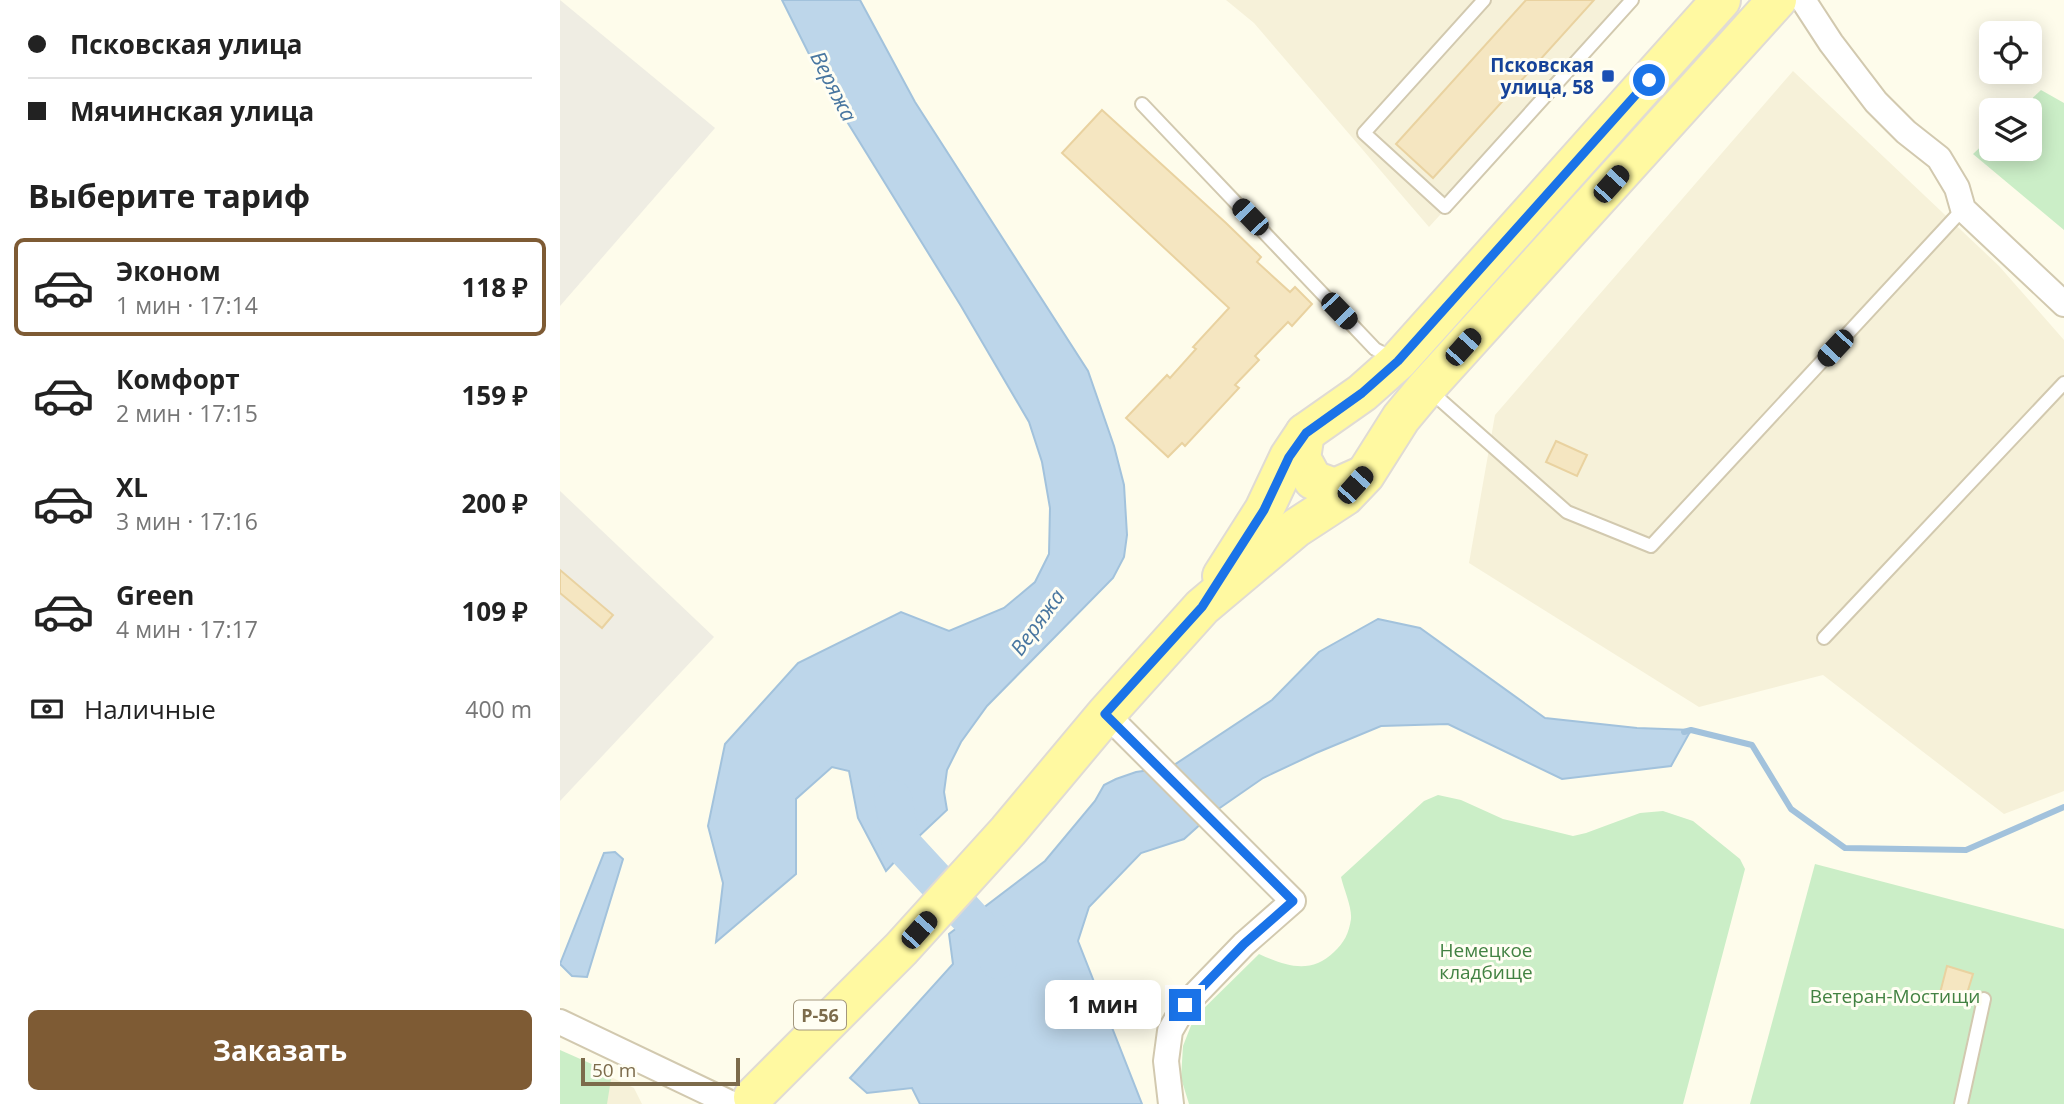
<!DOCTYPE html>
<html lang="ru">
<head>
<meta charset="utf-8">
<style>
  body { margin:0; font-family:"Open Sans",sans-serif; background:#f2f2f2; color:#222; height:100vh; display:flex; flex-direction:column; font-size:26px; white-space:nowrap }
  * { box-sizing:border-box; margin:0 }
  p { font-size:23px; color:#767676 }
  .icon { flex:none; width:38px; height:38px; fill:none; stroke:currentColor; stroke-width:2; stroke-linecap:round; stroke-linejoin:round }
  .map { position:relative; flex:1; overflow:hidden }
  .sheet { display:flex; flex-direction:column; background:#fff; width:560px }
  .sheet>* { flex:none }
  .top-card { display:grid; align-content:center; height:154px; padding:0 28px; background:#fff }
  .controls { position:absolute; left:1419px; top:21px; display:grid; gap:14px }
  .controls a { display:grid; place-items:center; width:63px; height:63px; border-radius:10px; background:#fff; box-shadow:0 4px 18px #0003; font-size:35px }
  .scale { position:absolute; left:21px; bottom:18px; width:159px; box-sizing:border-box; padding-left:7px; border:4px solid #7c6b4b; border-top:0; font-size:19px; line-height:24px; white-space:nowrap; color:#7c6b4b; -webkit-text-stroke:5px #fffef3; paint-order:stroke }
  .end { position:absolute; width:32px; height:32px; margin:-16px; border:9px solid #1a73e8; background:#fff; box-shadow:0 0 0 4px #fff }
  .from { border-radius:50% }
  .bubble { position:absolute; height:49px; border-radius:10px; background:#fff; box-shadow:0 4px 18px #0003; font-size:23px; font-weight:700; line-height:49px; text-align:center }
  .car { position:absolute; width:21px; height:42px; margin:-21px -10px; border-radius:9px; box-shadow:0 0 5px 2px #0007; background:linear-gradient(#222 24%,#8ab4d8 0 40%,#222 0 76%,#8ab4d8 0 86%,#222 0) }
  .top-card b { display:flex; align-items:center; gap:24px; height:66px; font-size:26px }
  .top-card b+b { border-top:2px solid #e0e0e0 }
  .top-card i { width:18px; height:18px; background:#222 }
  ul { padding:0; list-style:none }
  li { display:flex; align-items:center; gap:21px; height:98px; margin:0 14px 10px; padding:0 14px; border:4px solid transparent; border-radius:10px }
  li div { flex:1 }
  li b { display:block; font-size:26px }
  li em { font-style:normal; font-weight:700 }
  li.current { border-color:#7e5b34 }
  li>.icon { width:63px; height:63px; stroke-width:1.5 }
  h2 { padding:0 28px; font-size:32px; line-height:84px }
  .pay { display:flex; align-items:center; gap:18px; height:77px; padding:0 28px; font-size:26px }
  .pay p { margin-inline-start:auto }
  .button { display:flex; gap:14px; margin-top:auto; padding:14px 28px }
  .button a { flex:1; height:80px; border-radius:10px; background:#7e5b34; color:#fff; font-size:28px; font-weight:700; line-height:80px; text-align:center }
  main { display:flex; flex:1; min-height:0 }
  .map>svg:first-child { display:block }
  .residential { fill:#f6f1d9 }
  .industrial { fill:#efede3 }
  .green { fill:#cbeec7 }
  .water { fill:#bdd6ea; stroke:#a2c2dc; stroke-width:2 }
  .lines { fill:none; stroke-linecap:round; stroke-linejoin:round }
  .stream { stroke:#a2c2dc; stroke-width:6 }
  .river { stroke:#bdd6ea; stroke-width:38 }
  .building { fill:#f5e6c1; stroke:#e9d2a0; stroke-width:2 }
  .service-casing { stroke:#d2c9af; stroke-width:16 }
  .minor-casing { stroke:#d2c9af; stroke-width:28 }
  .primary-casing { stroke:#e0dbd4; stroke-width:42 }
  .service { stroke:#fff; stroke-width:12 }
  .minor { stroke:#fff; stroke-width:24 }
  .primary { stroke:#fff9a1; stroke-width:38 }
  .route { stroke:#1a73e8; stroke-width:9 }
  .transit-dot { fill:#1a4fb4; stroke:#fffef3; stroke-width:2.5 }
  .labels { text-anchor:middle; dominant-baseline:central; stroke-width:6; stroke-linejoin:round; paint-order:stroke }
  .shield { fill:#fffef3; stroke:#a3977d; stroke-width:2 }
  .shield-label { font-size:18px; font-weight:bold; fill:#7c6b4b }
  .transit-label { font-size:19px; font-weight:bold; fill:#164399; stroke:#fffef3; text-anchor:end }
  .park-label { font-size:19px; fill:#428242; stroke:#fffef3 }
  .water-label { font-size:21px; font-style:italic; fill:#4876a0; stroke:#fffef3 }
</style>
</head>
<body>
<main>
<section class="sheet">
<div class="top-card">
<b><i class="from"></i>Псковская улица</b>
<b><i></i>Мячинская улица</b>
</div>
<h2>Выберите тариф</h2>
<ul>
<li class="current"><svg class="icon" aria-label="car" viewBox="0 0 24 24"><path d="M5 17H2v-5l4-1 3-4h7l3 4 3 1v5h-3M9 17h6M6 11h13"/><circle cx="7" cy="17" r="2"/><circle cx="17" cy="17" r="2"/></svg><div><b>Эконом</b><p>1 мин · 17:14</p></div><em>118 ₽</em></li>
<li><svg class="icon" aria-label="car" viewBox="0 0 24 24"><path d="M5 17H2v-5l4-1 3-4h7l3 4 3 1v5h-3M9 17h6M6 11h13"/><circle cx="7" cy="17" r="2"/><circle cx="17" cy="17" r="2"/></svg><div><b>Комфорт</b><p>2 мин · 17:15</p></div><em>159 ₽</em></li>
<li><svg class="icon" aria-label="car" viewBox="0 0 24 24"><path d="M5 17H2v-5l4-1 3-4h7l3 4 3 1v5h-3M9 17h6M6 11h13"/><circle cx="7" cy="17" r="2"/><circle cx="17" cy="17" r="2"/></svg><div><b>XL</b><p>3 мин · 17:16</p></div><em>200 ₽</em></li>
<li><svg class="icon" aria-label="car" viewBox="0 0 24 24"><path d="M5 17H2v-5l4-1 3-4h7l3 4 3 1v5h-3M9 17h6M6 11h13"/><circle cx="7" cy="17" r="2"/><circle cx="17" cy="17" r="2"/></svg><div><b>Green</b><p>4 мин · 17:17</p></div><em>109 ₽</em></li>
</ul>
<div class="pay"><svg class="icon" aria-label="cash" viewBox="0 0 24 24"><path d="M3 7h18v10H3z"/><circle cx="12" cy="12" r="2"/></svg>Наличные<p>400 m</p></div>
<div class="button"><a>Заказать</a></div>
</section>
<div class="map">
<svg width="1504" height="1104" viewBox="0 0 1504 1104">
  <rect width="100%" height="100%" fill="#fefceb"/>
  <g class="residential">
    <polygon points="666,0 1076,0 869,227 694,23"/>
    <polygon points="1233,71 1439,266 1504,340 1504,791 1444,814 1263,675 1139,707 909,563 935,415"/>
    <polygon points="0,1053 74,1088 82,1104 0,1104"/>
  </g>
  <g class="industrial">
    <polygon points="0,0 155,128 0,306"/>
    <polygon points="0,491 154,637 0,801"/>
  </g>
  <g class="green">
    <polygon points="1481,90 1504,103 1504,230 1413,154 1431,137 1432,149 1470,149 1470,110 1460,110"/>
    <path d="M 878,795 L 901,800 L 943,819 L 1013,836 L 1026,833 L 1080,813 L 1103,811 L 1133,821 L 1180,859 L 1185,869 L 1123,1104 L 629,1104 L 621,1078 L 623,1046 L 634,1018 L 699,954 C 725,966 751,975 774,952 C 784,943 789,933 791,919 C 792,907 784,890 781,877 L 864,801 Z"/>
    <polygon points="1255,864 1504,929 1504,1104 1190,1104"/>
    <polygon points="0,1050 52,1073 47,1104 0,1104"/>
  </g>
  <g class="water">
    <polygon points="222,0 300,0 355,102 528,371 554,446 564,485 567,535 564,557 553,578 427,706 401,742 387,770 384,792 387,810 355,840 326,871 298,818 289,771 272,767 236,799 236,874 156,942 163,883 148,826 165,744 238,663 341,612 389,631 444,608 475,582 489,554 490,508 482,462 469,422 401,306 265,86"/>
    <polygon points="818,619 860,628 985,718 1077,728 1131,730 1111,766 1002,779 888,724 821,726 756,753 703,778 654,812 624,839 581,853 529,907 518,941 582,1104 360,1104 352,1088 307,1093 290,1078 393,964 389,934 485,861 535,801 544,785 556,779 576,772 611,767 712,700 759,652"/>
    <polygon points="55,852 63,859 27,977 12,976 0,964 44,853"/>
  </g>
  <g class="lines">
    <polyline class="stream" points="1124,732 1131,730 1192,745 1231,809 1285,848 1406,850 1504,807"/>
    <polyline class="river" points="333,799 341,843 436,946 438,960"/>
  </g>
  <g class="building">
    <polygon points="966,0 1034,0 873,178 836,144"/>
    <polygon points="542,110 666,223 701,257 697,262 730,292 735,287 752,304 732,326 728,322 695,356 699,360 675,385 679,388 625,446 622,443 608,457 566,418 607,375 610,378 636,349 633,347 669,308 502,153"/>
    <polygon points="996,441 1027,455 1017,476 986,462"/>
    <polygon points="0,570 53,615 42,628 0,593"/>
    <polygon points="1387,966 1413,974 1405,1000 1380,993"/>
  </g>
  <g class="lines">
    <defs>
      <g id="service">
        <polyline points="924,0 804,133 885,207 1072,0"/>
        <polyline points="582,104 815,349 834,359"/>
        <polyline points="868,389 1007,512 1091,546 1403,209"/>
        <polyline points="1264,638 1504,383"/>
        <polyline points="1401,1104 1424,999"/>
      </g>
      <g id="minor">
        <polyline points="1243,0 1271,43 1316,102 1346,132 1379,158 1397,188 1403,209 1504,304"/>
        <polyline points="546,714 733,901 684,944 625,1005 610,1031 606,1061 611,1104"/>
        <polyline points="0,1022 172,1104"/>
      </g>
      <g id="primary">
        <polyline points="745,433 741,458 753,480 775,488 804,475"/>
        <polyline points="662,576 704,510 729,457 745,433 802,393 838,361 1161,0"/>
        <polyline points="193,1097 341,949 448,831 546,714 642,607 736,528 785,496 805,475 841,418 866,388 1217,0"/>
      </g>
    </defs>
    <use href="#service" class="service-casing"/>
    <use href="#minor" class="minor-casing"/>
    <use href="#primary" class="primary-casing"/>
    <use href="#service" class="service"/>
    <use href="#minor" class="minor"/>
    <use href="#primary" class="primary"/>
  </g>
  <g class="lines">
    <polyline class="route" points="625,1005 684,944 733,901 545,714 642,607 704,510 729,457 746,433 802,393 838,361 1089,80"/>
  </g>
  <rect class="transit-dot" x="1041" y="69" width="14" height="14" rx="3.5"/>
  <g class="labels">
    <rect class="shield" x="234" y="1000.5" width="52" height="29" rx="5"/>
    <g class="shield-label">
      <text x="260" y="1015">Р-56</text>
    </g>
    <g class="transit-label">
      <text x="1034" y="65">Псковская<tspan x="1034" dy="22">улица, 58</tspan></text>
    </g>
    <g class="park-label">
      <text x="926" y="950">Немецкое<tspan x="926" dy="22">кладбище</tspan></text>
      <text x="1335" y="996">Ветеран-Мостищи</text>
    </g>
    <g class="water-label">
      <text transform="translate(274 86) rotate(63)">Веряжа</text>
      <text transform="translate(477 622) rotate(-54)">Веряжа</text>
    </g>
  </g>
</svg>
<div class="controls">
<a><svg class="icon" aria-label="locate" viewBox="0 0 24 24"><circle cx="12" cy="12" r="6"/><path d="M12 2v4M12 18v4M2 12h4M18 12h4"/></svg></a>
<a><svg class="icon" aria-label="layers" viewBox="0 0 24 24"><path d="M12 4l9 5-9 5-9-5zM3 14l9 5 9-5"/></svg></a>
</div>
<div class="scale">50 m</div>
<i class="end from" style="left:1089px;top:80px"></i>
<i class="end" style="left:625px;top:1005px"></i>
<div class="bubble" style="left:485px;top:980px;width:116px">1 мин</div>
<i class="car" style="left:1051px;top:184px;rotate:42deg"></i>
<i class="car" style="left:690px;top:217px;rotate:316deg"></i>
<i class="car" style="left:779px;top:311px;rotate:136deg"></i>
<i class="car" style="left:903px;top:347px;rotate:42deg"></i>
<i class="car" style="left:1275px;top:348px;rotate:223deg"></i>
<i class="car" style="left:795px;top:485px;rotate:42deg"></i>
<i class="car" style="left:359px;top:930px;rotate:42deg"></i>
</div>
</main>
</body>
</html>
